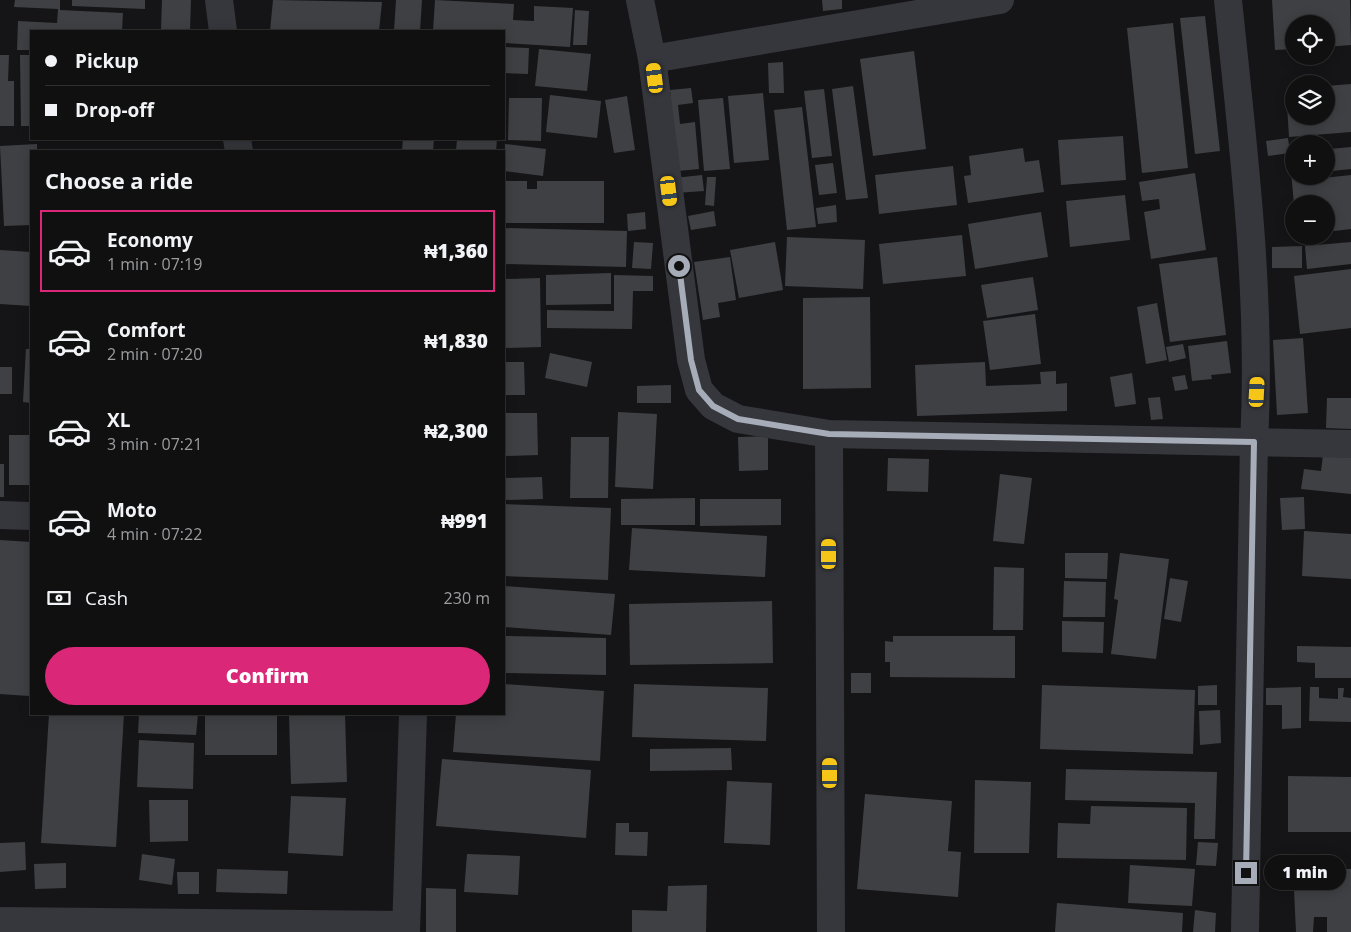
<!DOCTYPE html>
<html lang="en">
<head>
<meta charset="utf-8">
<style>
  body { margin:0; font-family:"Open Sans",sans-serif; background:#1e1e1f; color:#f1f3f6; height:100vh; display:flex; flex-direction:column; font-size:19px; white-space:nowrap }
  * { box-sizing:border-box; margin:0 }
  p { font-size:16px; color:#9c9d9f }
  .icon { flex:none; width:28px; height:28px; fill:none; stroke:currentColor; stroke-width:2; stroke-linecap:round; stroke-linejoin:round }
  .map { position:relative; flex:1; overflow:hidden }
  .details { position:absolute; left:30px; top:150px; width:475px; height:565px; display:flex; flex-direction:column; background:#101011; border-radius:0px; box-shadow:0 2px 12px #0003,0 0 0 1px #303031 }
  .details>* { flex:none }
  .top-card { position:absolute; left:30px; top:30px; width:475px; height:110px; border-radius:0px; box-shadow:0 2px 12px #0003,0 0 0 1px #303031; display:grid; align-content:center; height:110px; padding:0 15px; background:#101011 }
  .buttons { position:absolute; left:1285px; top:15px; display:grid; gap:10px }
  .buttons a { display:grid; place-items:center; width:50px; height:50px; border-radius:50%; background:#101011; box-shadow:0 2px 12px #0003,0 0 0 1px #303031; font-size:25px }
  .end { position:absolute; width:22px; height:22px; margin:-11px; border:6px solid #a6adb8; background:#111; box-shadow:0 0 0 2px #111 }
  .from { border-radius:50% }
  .bubble { position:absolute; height:35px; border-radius:18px; background:#101011; box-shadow:0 2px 12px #0003,0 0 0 1px #303031; font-size:16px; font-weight:800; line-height:35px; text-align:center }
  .car { position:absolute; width:15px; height:30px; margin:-15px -8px; border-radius:6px; box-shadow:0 0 4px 1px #0007; background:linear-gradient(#f5c518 24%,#345 0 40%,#f5c518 0 76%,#345 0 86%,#f5c518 0) }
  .top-card b { display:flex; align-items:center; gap:18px; height:48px; font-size:19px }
  .top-card b+b { border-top:1px solid #303031 }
  .top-card i { width:12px; height:12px; background:#f1f3f6 }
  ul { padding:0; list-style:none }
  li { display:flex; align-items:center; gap:15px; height:82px; margin:0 10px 8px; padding:0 5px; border:2px solid transparent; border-radius:0px }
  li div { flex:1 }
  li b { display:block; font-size:19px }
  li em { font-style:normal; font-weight:800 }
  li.selected { border-color:#db2777 }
  li>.icon { width:45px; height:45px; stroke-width:1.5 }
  h2 { padding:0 15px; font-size:22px; line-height:60px }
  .pay { display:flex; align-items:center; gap:12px; height:55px; padding:0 15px; font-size:19px }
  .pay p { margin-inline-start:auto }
  .cta { display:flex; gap:10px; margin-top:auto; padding:10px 15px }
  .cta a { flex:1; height:58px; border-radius:30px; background:#db2777; color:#fff; font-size:20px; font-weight:800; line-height:58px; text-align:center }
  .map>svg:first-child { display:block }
  .building { fill:#3f4044 }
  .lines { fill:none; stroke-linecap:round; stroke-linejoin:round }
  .minor { stroke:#36373c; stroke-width:28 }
  .route { stroke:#a6adb8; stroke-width:6 }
</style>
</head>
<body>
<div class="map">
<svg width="1351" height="932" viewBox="0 0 1351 932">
  <rect width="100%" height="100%" fill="#151517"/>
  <g class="building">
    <polygon points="15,0 60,0 60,10 123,13 122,31 31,31 31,50 17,50 18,21 57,23 58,9 14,7"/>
    <polygon points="72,0 145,0 145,9 72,6"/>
    <polygon points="162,0 191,0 190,30 161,29"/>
    <polygon points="273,0 382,2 379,31 270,31"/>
    <polygon points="396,0 422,0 420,31 394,31"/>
    <polygon points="435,0 514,4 513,20 534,21 534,6 573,8 570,47 504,43 504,31 433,31"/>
    <polygon points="822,0 842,0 842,9 823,11"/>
    <polygon points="1272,0 1350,0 1351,45 1326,47 1326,24 1294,24 1294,49 1275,50"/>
    <polygon points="575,10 589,11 587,45 573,45"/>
    <polygon points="1205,16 1220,151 1195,154 1180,18"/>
    <polygon points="1173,23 1188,168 1142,173 1127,28"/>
    <polygon points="504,47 529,48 528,74 504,73"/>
    <polygon points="539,49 591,54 587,91 535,86"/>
    <polygon points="914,51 926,149 873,156 860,59"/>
    <polygon points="0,55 9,55 8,81 14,81 14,126 0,126"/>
    <polygon points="20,55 31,55 31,126 21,126"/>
    <polygon points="783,62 784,93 769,93 768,63"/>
    <polygon points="1351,84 1351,132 1289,137 1286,90 1294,89 1294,116 1326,116 1326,86"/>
    <polygon points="853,86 868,198 846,200 832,89"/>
    <polygon points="691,88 693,103 678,105 680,124 695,122 699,169 678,171 670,90"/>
    <polygon points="824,89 832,156 812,158 804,91"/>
    <polygon points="763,93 769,160 734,163 728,96"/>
    <polygon points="550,95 601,101 597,138 546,132"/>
    <polygon points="627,96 635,150 614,153 605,100"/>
    <polygon points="509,98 542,98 541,141 508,140"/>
    <polygon points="723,98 730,169 704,171 698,100"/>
    <polygon points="802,107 816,227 787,230 774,110"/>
    <polygon points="1123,136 1126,180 1061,185 1058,140"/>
    <polygon points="1288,138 1290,153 1268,156 1266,141"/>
    <polygon points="403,139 434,139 433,151 402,151"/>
    <polygon points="457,139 497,139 496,151 456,151"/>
    <polygon points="37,144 37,151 31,151 31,225 4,226 0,146"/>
    <polygon points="505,144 546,149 543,176 504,171"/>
    <polygon points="1351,147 1351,169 1332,171 1330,149"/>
    <polygon points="1023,148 1025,162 1039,160 1044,192 968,203 964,176 971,175 969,156"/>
    <polygon points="1290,161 1294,161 1294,176 1323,178 1351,175 1351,229 1326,232 1326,204 1294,204"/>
    <polygon points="833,163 837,193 819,195 815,165"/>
    <polygon points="953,166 957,205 879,214 875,175"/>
    <polygon points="1195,173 1206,250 1151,259 1144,212 1160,209 1159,199 1142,201 1139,182"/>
    <polygon points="702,175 704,191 676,193 674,178"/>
    <polygon points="707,177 716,177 714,206 705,205"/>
    <polygon points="504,181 527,181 527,189 537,189 537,181 604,181 604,223 504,223"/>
    <polygon points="1125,195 1130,240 1070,247 1066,201"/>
    <polygon points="836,205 837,222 818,224 816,208"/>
    <polygon points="714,211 716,226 691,230 688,216"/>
    <polygon points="645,212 646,229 628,231 627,214"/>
    <polygon points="1041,212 1048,257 975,269 968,224"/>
    <polygon points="504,228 627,231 626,267 504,264"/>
    <polygon points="962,235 966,276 883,284 879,244"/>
    <polygon points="787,237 865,240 863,289 785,286"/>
    <polygon points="634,242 653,243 651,269 632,268"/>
    <polygon points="775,242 783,290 739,298 730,250"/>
    <polygon points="1351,242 1351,264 1307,269 1305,246"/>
    <polygon points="1302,246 1302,268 1272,268 1272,247"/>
    <polygon points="0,250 31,252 31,306 0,304"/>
    <polygon points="730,257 736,300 718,303 720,317 703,320 694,262"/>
    <polygon points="1217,257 1226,335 1170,342 1159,264"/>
    <polygon points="1351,269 1351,328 1300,334 1294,276"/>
    <polygon points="611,273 611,304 546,305 546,275"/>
    <polygon points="614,275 653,276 653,291 633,291 632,329 547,328 547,310 614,311"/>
    <polygon points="1033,277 1038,310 987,318 981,285"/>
    <polygon points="540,278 541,347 504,348 504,279"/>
    <polygon points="870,297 871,388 803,389 803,298"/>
    <polygon points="1157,303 1167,360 1146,364 1137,307"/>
    <polygon points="1035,314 1041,364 990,370 983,321"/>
    <polygon points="1303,338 1308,413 1277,415 1273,340"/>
    <polygon points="1227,341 1231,373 1211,375 1212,379 1192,381 1188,346"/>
    <polygon points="1183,344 1186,358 1169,362 1166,347"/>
    <polygon points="26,349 31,349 31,403 23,402"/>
    <polygon points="550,353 592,362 587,387 545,378"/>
    <polygon points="504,362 524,362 525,395 504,395"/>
    <polygon points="985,362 986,386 1041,384 1040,372 1056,371 1056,384 1067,383 1067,411 917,416 915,365"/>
    <rect x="0" y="367" width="12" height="27"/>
    <polygon points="1132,373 1136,404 1115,407 1110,377"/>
    <polygon points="1185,375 1188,389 1175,391 1172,377"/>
    <polygon points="671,385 671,403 637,403 637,386"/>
    <polygon points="1160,397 1163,419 1151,420 1148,398"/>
    <polygon points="1327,398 1351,398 1351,429 1326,428"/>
    <polygon points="618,412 657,414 653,489 615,487"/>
    <polygon points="504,413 537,413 538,455 504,456"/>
    <rect x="9" y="435" width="22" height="50"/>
    <polygon points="768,436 768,470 739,471 738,437"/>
    <polygon points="571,437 609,437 608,498 570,498"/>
    <polygon points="1323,455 1351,458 1351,494 1301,489 1304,469 1321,471"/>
    <polygon points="888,458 929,459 928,492 887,491"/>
    <rect x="0" y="464" width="4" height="33"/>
    <polygon points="1000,474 1032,478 1024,544 993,541"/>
    <polygon points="542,477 543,499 504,500 504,478"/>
    <polygon points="1304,497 1305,529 1282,530 1280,498"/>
    <polygon points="695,498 695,525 621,525 621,499"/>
    <polygon points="700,499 781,499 781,525 700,526"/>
    <polygon points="504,504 611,508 608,580 504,576"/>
    <polygon points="632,528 767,536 765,577 629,570"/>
    <polygon points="1304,531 1351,534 1351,579 1302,576"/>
    <polygon points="0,540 31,542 29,696 0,694"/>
    <polygon points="1065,553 1108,553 1107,579 1065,578"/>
    <polygon points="1120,553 1169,559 1156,659 1111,654 1118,600 1114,599"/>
    <polygon points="994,567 1024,568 1023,630 993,630"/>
    <polygon points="1170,578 1188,581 1181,622 1164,619"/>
    <polygon points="1064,581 1106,582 1105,617 1063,617"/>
    <polygon points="504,586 615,594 611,635 504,627"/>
    <polygon points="772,601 773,663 630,665 629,604"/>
    <polygon points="1062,621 1104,622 1103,653 1062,652"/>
    <polygon points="504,636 606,638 606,675 504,673"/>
    <polygon points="893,636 1015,636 1015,678 890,677 890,662 885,662 885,641 893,642"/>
    <polygon points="1297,646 1351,647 1351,678 1315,678 1315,663 1297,662"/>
    <rect x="851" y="673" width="20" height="20"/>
    <polygon points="504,684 604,691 600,761 453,752 456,714 504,714"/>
    <polygon points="634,684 768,688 766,741 632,737"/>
    <polygon points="1042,685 1195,690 1193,754 1040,749"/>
    <polygon points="1217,685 1217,705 1198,705 1198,686"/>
    <polygon points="1301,687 1301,728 1282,729 1282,705 1266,705 1266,688"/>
    <polygon points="1310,687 1319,687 1319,698 1338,699 1338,688 1344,688 1343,697 1351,698 1351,722 1309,721"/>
    <polygon points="1220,710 1221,743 1200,745 1199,711"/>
    <polygon points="49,714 124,714 116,847 41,843"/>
    <polygon points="139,714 198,714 196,735 138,733"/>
    <rect x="205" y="714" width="72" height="41"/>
    <polygon points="345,714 347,782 291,784 289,715"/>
    <polygon points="139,740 194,743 193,789 137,787"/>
    <polygon points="731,748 732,770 650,771 650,749"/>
    <polygon points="442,759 591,770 586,838 436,826"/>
    <polygon points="1066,769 1217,772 1215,839 1194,839 1195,803 1065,800"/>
    <polygon points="1288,776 1351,777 1351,832 1288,832"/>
    <polygon points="975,780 1031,782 1029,853 974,853"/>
    <polygon points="727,781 772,783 770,845 724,843"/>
    <polygon points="865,794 952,801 948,851 961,852 958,897 857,889"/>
    <polygon points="291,796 346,798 343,856 288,853"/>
    <polygon points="149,800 188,800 188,841 150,842"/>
    <polygon points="1091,806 1187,808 1186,860 1057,858 1058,823 1090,824"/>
    <polygon points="616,823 629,823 629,832 648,832 647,856 615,855"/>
    <polygon points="25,842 26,870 0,872 0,843"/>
    <polygon points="1198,842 1218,843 1216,866 1196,865"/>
    <polygon points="142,854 175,859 172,885 139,880"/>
    <polygon points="467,854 520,856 518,895 464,892"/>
    <polygon points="66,863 66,888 35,889 34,864"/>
    <polygon points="1130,865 1195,869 1192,906 1128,903"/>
    <polygon points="217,869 288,871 287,894 216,892"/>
    <polygon points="1293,869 1351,869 1351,932 1327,932 1327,917 1314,917 1313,932 1296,932"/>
    <polygon points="177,872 199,872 199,894 178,894"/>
    <polygon points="707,885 706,932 632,932 632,910 667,911 668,886"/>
    <polygon points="426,888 456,889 456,932 426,932"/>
    <polygon points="1057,903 1183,913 1182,932 1055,932"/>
    <polygon points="1195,910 1216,913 1215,932 1193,932"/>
  </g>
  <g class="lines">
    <g class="minor">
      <polyline points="219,0 223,31"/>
      <polyline points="640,0 652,59 691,360 699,390 713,406 738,419 829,434 1351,444"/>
      <path d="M 1228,0 C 1243,147 1262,294 1254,442 L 1245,932"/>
      <polyline points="652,59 1000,0"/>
      <polyline points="237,139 239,151"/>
      <polyline points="829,434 831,932"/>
      <polyline points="0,515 31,516"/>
      <polyline points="0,921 406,925"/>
      <polyline points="406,932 413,714"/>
    </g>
  </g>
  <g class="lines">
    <polyline class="route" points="679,266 691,360 699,390 713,406 738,419 829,434 1254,442 1246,873"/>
  </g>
</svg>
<div class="buttons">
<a><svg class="icon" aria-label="locate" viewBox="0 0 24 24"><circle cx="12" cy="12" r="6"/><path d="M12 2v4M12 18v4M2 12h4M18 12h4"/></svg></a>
<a><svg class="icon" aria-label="layers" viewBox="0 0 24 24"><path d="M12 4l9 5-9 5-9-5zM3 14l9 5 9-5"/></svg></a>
<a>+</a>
<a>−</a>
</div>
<i class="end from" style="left:679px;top:266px"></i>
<i class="end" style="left:1246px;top:873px"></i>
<div class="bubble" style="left:1264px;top:855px;width:82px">1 min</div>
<i class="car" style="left:655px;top:78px;rotate:353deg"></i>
<i class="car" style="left:669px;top:191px;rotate:173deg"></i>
<i class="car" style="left:1257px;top:392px;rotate:3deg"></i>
<i class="car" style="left:829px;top:554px;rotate:0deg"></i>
<i class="car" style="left:830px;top:773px;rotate:0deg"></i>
<div class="top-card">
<b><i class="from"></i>Pickup</b>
<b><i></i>Drop-off</b>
</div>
<section class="details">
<h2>Choose a ride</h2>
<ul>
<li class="selected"><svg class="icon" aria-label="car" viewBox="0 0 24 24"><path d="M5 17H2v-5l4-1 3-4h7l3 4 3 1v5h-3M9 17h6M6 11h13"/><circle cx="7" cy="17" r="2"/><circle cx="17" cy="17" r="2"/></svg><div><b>Economy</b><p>1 min · 07:19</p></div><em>₦1,360</em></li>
<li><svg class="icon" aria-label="car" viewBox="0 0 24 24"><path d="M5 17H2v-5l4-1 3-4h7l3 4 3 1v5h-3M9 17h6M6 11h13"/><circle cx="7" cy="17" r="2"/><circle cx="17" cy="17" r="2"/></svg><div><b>Comfort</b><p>2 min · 07:20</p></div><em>₦1,830</em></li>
<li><svg class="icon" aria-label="car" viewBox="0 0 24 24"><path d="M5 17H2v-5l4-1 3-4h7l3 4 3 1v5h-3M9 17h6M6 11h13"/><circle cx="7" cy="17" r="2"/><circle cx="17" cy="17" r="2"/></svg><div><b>XL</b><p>3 min · 07:21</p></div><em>₦2,300</em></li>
<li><svg class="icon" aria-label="car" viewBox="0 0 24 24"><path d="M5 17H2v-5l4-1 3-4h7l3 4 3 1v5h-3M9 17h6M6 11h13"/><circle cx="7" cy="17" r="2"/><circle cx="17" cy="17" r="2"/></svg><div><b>Moto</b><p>4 min · 07:22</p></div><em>₦991</em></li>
</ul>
<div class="pay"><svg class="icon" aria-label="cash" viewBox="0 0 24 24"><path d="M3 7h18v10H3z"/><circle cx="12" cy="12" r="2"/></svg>Cash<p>230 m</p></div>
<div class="cta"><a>Confirm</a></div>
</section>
</div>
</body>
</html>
